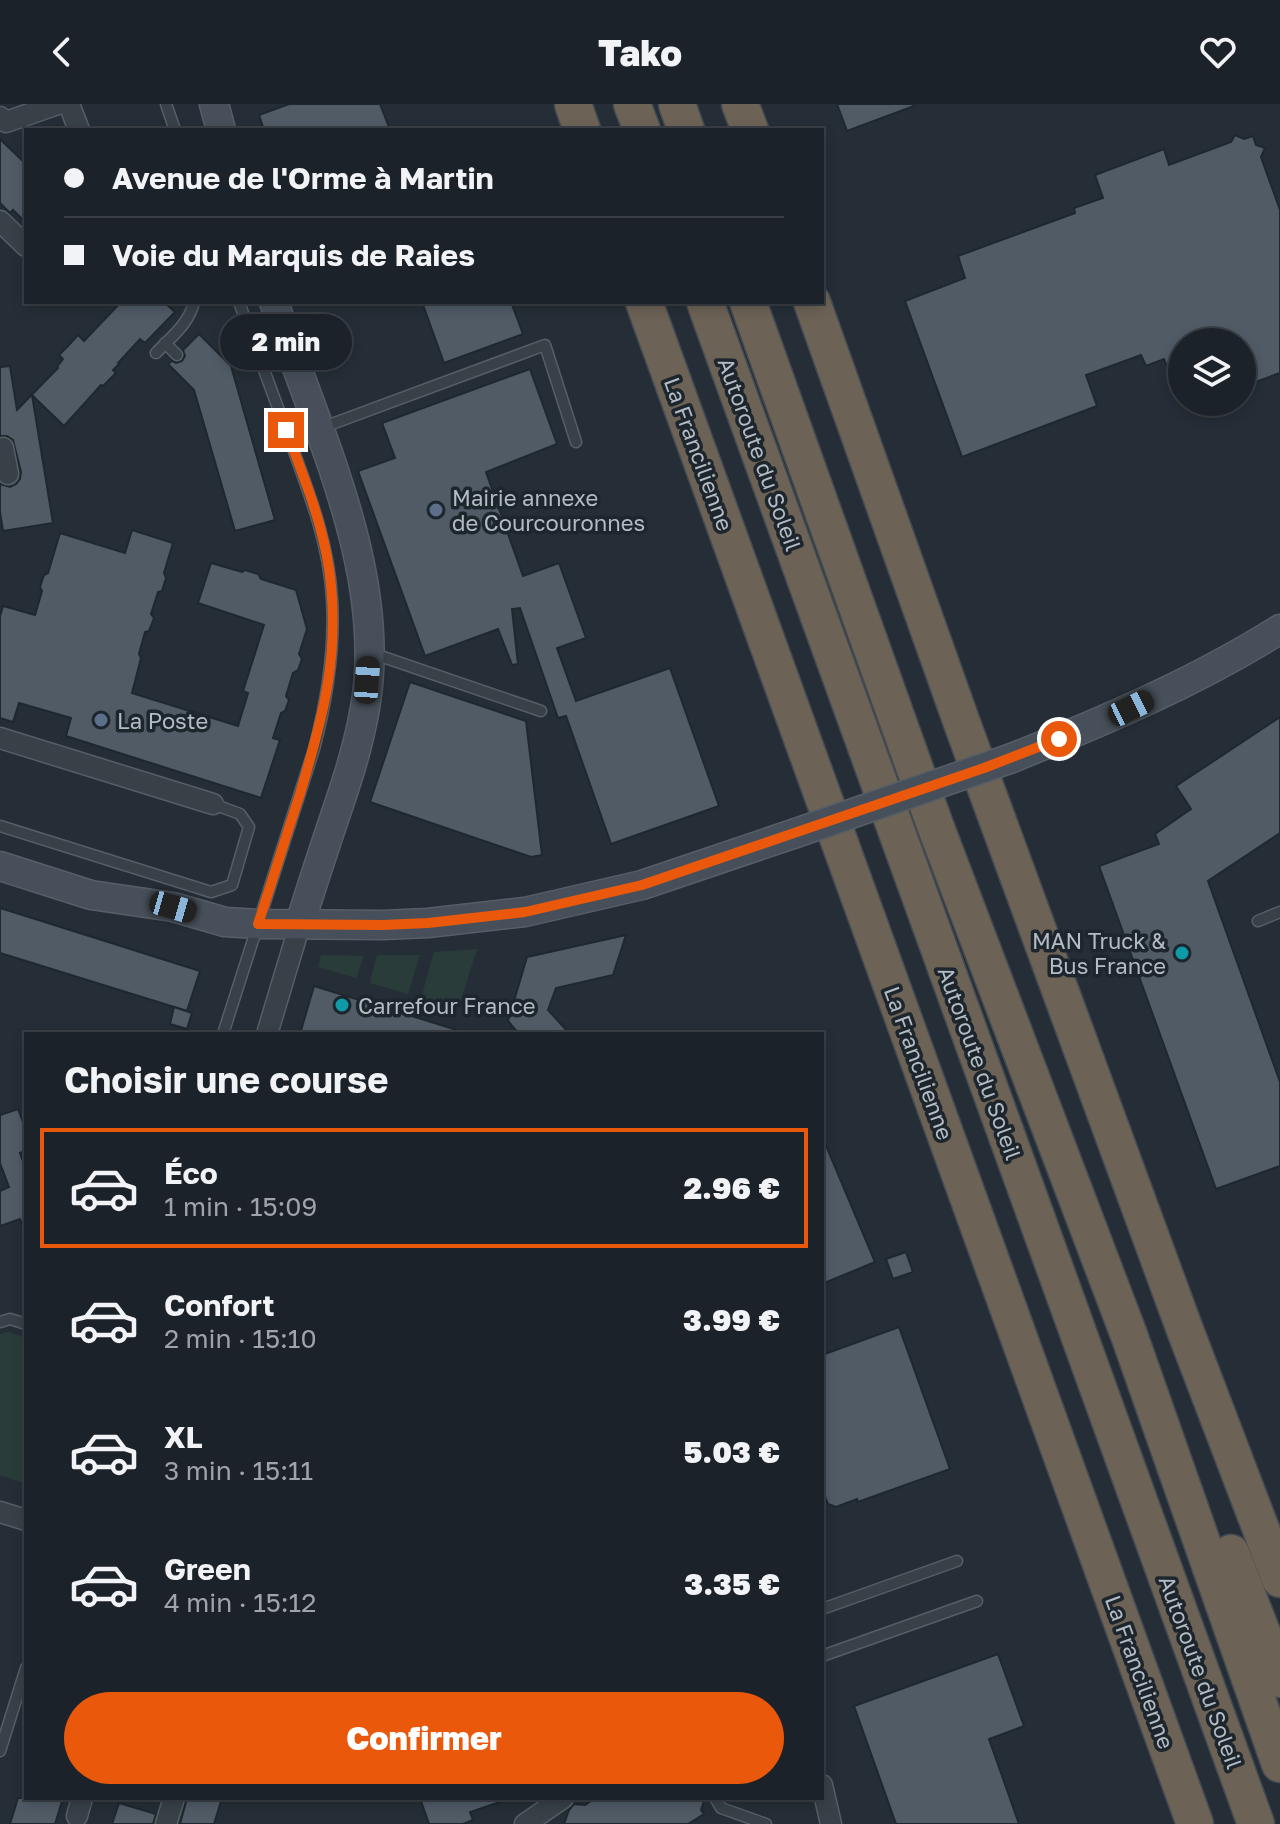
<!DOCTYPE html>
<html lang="fr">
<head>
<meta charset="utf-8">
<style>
  body { margin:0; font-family:"Golos Text",sans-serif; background:#252a31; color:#f1f3f6; height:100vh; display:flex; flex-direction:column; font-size:30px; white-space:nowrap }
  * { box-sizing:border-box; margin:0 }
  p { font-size:26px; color:#a0a4a8 }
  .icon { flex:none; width:44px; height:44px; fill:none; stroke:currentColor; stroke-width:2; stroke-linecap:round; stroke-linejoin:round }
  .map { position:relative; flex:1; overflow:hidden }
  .panel { position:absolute; left:24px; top:928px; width:800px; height:768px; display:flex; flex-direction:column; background:#1c2229; border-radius:0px; box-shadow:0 4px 12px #0003,0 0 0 2px #3a3f46 }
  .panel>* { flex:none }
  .top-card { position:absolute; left:24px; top:24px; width:800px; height:176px; border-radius:0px; box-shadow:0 4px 12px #0003,0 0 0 2px #3a3f46; display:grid; align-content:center; height:176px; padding:0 40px; background:#1c2229 }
  .controls { position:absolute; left:1168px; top:224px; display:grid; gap:16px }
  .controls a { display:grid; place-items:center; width:88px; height:88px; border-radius:50%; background:#1c2229; box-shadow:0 4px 12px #0003,0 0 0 2px #3a3f46; font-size:40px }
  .end { position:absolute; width:36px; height:36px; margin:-18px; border:10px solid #ea580c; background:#fff; box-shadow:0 0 0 4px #fff }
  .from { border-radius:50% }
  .bubble { position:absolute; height:56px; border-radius:28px; background:#1c2229; box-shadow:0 4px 12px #0003,0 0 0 2px #3a3f46; font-size:26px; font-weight:800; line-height:56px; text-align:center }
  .car { position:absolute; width:24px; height:48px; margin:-24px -12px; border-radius:10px; box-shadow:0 0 6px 2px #0007; background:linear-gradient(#222 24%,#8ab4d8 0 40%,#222 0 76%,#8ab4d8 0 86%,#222 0) }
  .top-card b { display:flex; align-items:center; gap:28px; height:76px; font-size:30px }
  .top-card b+b { border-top:2px solid #3a3f46 }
  .top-card i { width:20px; height:20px; background:#f1f3f6 }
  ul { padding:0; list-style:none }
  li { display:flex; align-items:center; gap:24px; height:120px; margin:0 16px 12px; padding:0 24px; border:4px solid transparent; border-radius:0px }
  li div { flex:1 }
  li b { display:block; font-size:30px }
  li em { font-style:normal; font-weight:800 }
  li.current { border-color:#ea580c }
  li>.icon { width:72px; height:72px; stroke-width:1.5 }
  h2 { padding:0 40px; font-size:36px; line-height:96px }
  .cta { display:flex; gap:16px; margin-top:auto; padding:16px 40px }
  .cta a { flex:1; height:92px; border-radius:48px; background:#ea580c; color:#fff; font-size:32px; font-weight:800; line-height:92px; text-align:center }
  header { display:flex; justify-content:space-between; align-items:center; height:104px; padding:0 40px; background:#1c2229; font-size:36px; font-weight:800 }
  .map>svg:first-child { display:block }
  .green { fill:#2a3c3a }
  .building { fill:#505b66; stroke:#1f272f; stroke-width:2 }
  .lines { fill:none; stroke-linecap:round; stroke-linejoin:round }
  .lane-casing { stroke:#565e66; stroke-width:13 }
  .street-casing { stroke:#565e66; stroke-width:23 }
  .secondary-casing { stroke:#565e66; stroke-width:31 }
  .highway-casing { stroke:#434b53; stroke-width:39 }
  .lane { stroke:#384048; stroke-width:10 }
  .street { stroke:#384048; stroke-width:20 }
  .secondary { stroke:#47505a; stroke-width:28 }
  .highway { stroke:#6d6256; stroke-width:36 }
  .secondary-bridge-casing { stroke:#565e66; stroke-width:31; stroke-linecap:butt }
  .secondary-bridge { stroke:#47505a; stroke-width:28 }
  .route { stroke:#ea580c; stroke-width:10 }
  .service-dot { fill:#5c6f8a; stroke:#1d252d; stroke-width:3 }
  .culture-dot { fill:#0f9aa8; stroke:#1d252d; stroke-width:3 }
  .labels { text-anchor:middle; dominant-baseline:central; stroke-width:7; stroke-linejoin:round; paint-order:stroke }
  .street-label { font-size:22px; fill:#b3bbc4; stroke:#1d252d }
  .poi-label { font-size:22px; fill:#b3bbc4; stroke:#1d252d; text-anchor:start }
</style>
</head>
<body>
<header><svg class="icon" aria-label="back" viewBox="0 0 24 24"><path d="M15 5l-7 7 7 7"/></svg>Tako<svg class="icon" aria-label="heart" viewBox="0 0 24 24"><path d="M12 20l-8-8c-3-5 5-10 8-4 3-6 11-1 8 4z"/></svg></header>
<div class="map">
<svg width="1280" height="1720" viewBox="0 0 1280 1720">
  <rect width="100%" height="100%" fill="#252e37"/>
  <g class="green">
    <polygon points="477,845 458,905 421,894 434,848"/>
    <polygon points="321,851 364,852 356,874 318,863"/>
    <polygon points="377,851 420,851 408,890 370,879"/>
    <polygon points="8,1228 26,1234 26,1380 0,1371 0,1230"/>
  </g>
  <g class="building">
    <polygon points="289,0 380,0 390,26 264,26 259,11"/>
    <polygon points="837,0 914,0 914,2 847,27"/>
    <polygon points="1235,31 1244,35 1253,32 1256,41 1265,44 1261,53 1280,106 1280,269 1242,283 1242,238 1182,238 1182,298 1180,298 1164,255 1146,262 1141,251 1086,271 1097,302 962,353 905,197 965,174 958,152 1075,109 1074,104 1103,94 1095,71 1164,45 1169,61 1231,38"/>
    <polygon points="0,35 26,60 26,119 13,106 10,109 0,99"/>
    <polygon points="121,198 164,198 175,208 145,239 140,235 118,259 119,260 113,266 116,269 103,282 101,281 64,322 32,291 53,419 3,427 0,408 0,380 10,383 16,380 20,375 21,368 13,336 7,332 0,332 0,263 10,262 17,306 58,264 57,263 63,255 59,251 68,242 78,231 84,237"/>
    <polygon points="422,198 511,198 523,230 444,259"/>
    <polygon points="199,230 231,262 275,416 235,427 194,286 168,260 172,257 176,259 182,257 185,252 183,246"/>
    <polygon points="530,265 557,340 486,368 523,472 559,459 586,534 557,544 576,597 670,564 719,702 611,740 566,612 558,614 520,504 512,505 518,560 512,561 498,525 425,552 358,367 395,354 382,319"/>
    <polygon points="132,426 173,439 164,469 166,474 162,487 158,488 151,510 154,514 149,527 145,528 139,550 141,554 132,589 238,622 248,589 243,587 264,521 198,499 211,459 242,468 245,466 258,470 261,475 296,486 307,525 299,550 302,555 298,566 293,569 286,592 289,596 285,607 281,609 273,634 280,636 261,694 66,632 71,614 19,599 13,618 0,614 0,512 3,502 35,511 42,487 40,483 44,471 48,469 60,429 125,449"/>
    <polygon points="410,578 526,617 542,751 531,753 370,698"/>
    <polygon points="1280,613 1280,729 1208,777 1280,978 1280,1062 1216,1085 1099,762 1159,740 1155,730 1191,705 1176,682"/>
    <polygon points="0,804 200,867 187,907 0,849"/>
    <polygon points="626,831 613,871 556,884 548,906 570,930 519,930 508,917 527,853"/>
    <polygon points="314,882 457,926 457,930 300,930"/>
    <polygon points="174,903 192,909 187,925 170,920"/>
    <polygon points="18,1005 26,1026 26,1047 20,1049 26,1066 26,1124 24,1125 20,1115 0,1122 0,1087 9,1083 0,1059 0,1011"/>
    <polygon points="822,1032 875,1158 822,1180"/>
    <polygon points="906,1148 913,1168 893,1175 886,1155"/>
    <polygon points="899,1223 950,1365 858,1398 857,1395 836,1403 828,1400 822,1385 822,1251"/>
    <polygon points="998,1550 1024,1622 989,1635 1019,1720 896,1720 854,1602"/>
    <polygon points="18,1694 63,1694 55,1720 10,1720"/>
    <polygon points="187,1694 222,1694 214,1720 180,1720"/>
    <polygon points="420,1694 502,1694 503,1697 470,1708 473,1716 463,1720 429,1720"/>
    <polygon points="595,1694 705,1694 701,1706 704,1710 688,1720 564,1720 569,1706 574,1700 585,1701"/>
    <polygon points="119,1699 156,1710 153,1720 112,1720"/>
  </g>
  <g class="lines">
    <defs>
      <g id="lane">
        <polyline points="166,0 175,26"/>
        <polyline points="165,239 177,251"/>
        <path d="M 156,249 C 171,233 189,220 194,198"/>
        <polyline points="321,324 545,241 576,338"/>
        <polyline points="371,552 383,553 541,607"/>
        <polyline points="0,722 211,788 232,781 249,723 240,710 213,700"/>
        <polyline points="1258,817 1280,808"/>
        <path d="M 223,930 L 314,645 C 327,596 335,546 332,495 C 329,441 310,391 292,342 C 274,294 257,246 239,198"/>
        <polyline points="0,1218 10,1215 26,1220"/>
        <polyline points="822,1505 957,1457"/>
        <polyline points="822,1552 977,1497"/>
        <polyline points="0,1647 26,1564"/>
        <polyline points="715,1694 721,1704 766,1720"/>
      </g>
      <g id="street">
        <polyline points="69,0 79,26"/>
        <polyline points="0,13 6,18 58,0"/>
        <polyline points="0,117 26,142"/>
        <polyline points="0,345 3,344 8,370"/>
        <polyline points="0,634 213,700"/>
        <polyline points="267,930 300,820"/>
        <polyline points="0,1408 26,1416"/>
        <polyline points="822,1681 831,1720"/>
        <polyline points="77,1712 82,1694"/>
        <polyline points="166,1720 174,1694"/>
        <polyline points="525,1720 563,1694"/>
      </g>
      <g id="secondary">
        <polyline points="214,0 221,26"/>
        <path d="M 274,198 C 315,325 389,468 365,604 C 358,645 345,683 332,721 C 321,754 310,787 300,820"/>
        <path d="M 1012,654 C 1104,617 1196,578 1280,525"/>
        <polyline points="0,762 91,791 173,803 225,818 258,820 383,821 428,819 525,808 642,781 793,730"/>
      </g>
      <g id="highway">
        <polyline points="573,0 582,26"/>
        <polyline points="632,0 642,26"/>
        <polyline points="677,0 686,26"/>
        <polyline points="740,0 750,26"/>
        <polyline points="644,198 1195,1720"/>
        <polyline points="705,198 1256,1720"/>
        <polyline points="748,198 935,721 1129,1231 1280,1660"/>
        <polyline points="812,198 963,622 1185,1226 1280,1475"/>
        <polyline points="1231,1449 1280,1575"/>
      </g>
    </defs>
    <use href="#lane" class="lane-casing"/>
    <use href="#street" class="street-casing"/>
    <use href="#secondary" class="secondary-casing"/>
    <use href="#highway" class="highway-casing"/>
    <use href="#lane" class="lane"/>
    <use href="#street" class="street"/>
    <use href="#secondary" class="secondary"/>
    <use href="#highway" class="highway"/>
    <defs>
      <polyline id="secondary-bridge" points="793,730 1012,654"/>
    </defs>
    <use href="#secondary-bridge" class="secondary-bridge-casing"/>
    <use href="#secondary-bridge" class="secondary-bridge"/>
  </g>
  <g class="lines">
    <path class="route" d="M 286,326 C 303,371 322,417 329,465 C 341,549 323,614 299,693 C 285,735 272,778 258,820 L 383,821 L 428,819 L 525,808 L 642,781 L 984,664 L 1059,635"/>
  </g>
  <g class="service-dot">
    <circle cx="436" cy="406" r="8"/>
    <circle cx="101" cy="616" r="8"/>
  </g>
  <g class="culture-dot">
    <circle cx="1182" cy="849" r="8"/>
    <circle cx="342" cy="901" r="8"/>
  </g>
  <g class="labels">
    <g class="street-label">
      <text transform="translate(699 350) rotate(70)">La Francilienne</text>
      <text transform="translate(760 350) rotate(70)">Autoroute du Soleil</text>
      <text transform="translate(919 959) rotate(70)">La Francilienne</text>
      <text transform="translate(980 959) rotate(70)">Autoroute du Soleil</text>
      <text transform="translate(1140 1568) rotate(70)">La Francilienne</text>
      <text transform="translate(1201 1568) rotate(70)">Autoroute du Soleil</text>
    </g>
    <g class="poi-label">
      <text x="452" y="393">Mairie annexe<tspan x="452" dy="25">de Courcouronnes</tspan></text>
      <text x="117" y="616">La Poste</text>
      <text x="1166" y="836" text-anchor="end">MAN Truck &amp;<tspan x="1166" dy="25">Bus France</tspan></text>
      <text x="358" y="901">Carrefour France</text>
    </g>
  </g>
</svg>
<div class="controls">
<a><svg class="icon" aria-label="layers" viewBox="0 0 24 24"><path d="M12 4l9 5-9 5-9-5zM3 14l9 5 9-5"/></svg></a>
</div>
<i class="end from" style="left:1059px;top:635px"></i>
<i class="end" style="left:286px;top:326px"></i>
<div class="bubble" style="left:220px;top:210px;width:132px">2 min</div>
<i class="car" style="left:367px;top:576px;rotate:4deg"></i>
<i class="car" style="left:1131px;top:604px;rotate:64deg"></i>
<i class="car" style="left:173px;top:803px;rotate:106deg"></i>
<div class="top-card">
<b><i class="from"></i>Avenue de l'Orme à Martin</b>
<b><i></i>Voie du Marquis de Raies</b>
</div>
<section class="panel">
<h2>Choisir une course</h2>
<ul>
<li class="current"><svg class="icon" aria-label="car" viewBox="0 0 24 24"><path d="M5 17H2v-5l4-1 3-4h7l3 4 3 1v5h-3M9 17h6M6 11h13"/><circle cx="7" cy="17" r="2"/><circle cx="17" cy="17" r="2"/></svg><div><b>Éco</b><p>1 min · 15:09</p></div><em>2.96 €</em></li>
<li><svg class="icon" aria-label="car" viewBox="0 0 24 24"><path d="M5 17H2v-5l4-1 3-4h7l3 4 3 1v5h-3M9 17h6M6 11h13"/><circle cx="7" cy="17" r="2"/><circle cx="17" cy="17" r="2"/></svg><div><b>Confort</b><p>2 min · 15:10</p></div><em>3.99 €</em></li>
<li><svg class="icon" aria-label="car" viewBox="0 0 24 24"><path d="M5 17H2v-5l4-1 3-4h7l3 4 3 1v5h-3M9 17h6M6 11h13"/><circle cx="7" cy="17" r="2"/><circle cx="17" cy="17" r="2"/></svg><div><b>XL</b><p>3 min · 15:11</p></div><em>5.03 €</em></li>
<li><svg class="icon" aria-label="car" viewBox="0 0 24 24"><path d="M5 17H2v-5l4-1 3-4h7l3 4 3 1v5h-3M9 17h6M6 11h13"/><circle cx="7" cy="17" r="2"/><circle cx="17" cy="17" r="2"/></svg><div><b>Green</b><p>4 min · 15:12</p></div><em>3.35 €</em></li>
</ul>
<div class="cta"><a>Confirmer</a></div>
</section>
</div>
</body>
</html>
